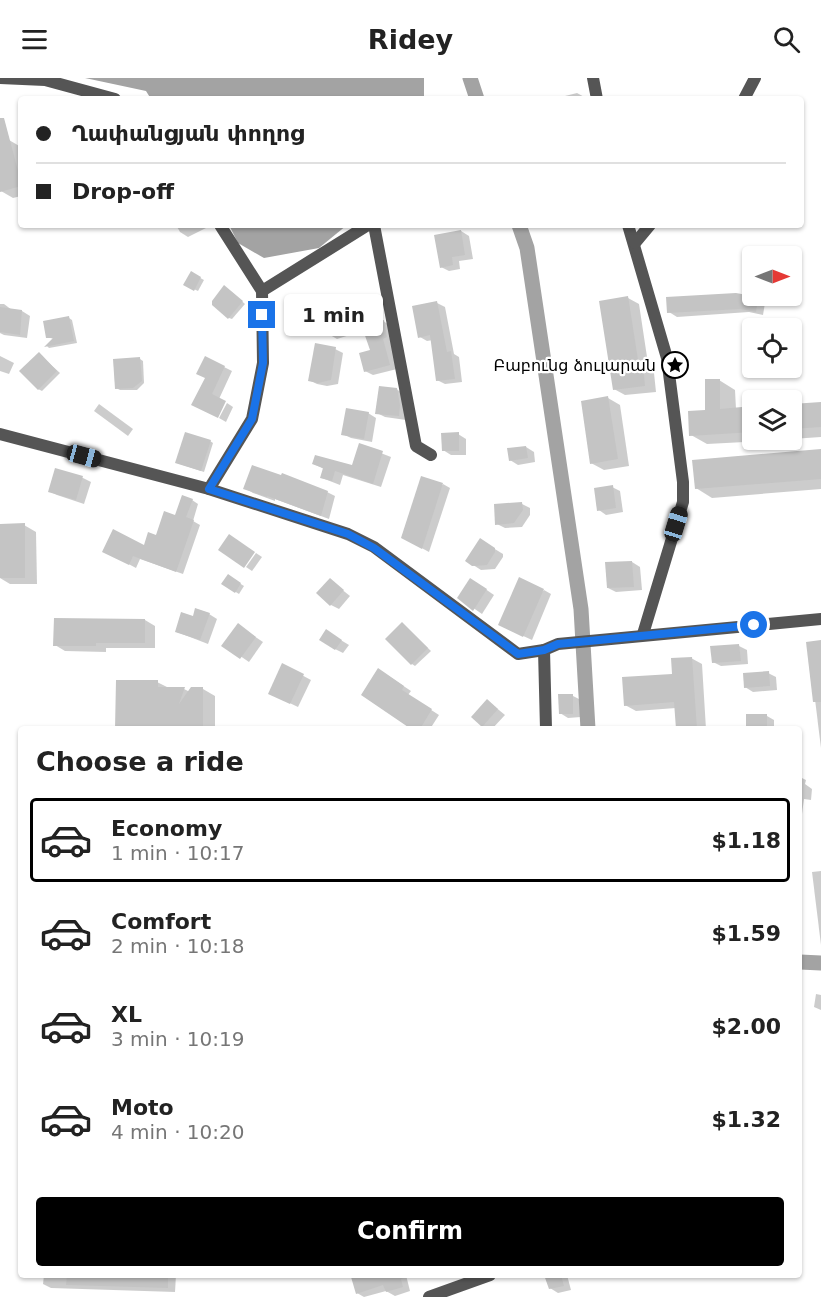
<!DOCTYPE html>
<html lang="en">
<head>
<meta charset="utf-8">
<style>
  body { margin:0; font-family:"DejaVu Sans","Noto Sans Armenian",sans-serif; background:#f6f6f6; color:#222; height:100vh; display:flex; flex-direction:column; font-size:22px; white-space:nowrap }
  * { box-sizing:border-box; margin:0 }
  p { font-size:20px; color:#767676 }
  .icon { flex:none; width:33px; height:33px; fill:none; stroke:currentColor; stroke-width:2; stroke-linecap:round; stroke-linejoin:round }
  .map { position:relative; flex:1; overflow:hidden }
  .sheet { position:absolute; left:18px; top:648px; width:784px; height:552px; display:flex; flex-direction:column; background:#fff; border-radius:6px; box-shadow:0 2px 4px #0004 }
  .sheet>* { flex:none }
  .hud { position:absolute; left:18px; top:18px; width:786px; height:132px; border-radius:6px; box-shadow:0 2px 4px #0004; display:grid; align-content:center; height:132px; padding:0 18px; background:#fff }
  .needle { width:39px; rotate:90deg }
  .buttons { position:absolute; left:742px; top:168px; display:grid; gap:12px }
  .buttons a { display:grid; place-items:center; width:60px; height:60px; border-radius:6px; background:#fff; box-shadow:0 2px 4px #0004; font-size:30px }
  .end { position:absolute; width:27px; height:27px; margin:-14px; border:8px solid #1a73e8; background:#fff; box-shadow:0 0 0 3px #fff }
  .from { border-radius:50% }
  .bubble { position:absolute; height:42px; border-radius:6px; background:#fff; box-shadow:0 2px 4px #0004; font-size:20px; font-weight:700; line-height:42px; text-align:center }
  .car { position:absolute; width:18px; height:36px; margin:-18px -9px; border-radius:8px; box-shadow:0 0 4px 2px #0007; background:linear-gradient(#222 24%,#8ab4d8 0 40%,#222 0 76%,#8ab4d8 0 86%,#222 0) }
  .hud b { display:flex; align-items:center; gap:21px; height:57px; font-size:22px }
  .hud b+b { border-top:2px solid #e0e0e0 }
  .hud i { width:15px; height:15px; background:#222 }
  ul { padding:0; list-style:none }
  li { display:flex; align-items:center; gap:18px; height:84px; margin:0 12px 9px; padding:0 6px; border:3px solid transparent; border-radius:6px }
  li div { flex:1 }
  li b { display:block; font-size:22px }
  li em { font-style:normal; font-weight:700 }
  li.on { border-color:#000 }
  li>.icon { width:54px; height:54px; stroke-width:1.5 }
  h2 { padding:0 18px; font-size:27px; line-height:72px }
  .action { display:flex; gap:12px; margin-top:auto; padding:12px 18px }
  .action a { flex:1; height:69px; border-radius:6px; background:#000; color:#fff; font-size:24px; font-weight:700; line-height:69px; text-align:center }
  header { display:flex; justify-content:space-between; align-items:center; height:78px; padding:0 18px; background:#fff; font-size:27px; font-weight:700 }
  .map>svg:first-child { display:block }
  .water { fill:#a3a3a3 }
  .shadow { fill:#0003 }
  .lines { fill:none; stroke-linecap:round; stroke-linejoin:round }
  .canal { stroke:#a3a3a3; stroke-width:15 }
  .building { fill:#c4c4c4 }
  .street { stroke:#555; stroke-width:12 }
  .route { stroke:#1a73e8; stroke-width:8 }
  .labels { text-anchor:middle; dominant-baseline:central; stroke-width:4.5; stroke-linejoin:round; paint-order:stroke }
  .poi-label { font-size:16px; fill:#000; stroke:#fff; text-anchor:end }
</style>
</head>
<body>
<header><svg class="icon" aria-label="menu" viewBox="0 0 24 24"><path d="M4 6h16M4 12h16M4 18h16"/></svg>Ridey<svg class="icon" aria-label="search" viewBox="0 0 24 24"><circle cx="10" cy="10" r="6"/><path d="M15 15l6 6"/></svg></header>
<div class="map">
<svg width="821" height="1219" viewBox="0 0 821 1219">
  <rect width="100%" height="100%" fill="#fff"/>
  <g class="water">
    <polygon points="85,0 424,0 424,21 151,21 146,13"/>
    <polygon points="229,147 347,147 319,170 264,180 238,165"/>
  </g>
  <g class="shadow">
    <polygon points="577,15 588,21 553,21"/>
    <polygon points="9,62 21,69 21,118 13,120 1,113 0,110 0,64"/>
    <polygon points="176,147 207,147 208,149 188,159 180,154"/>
    <polygon points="461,153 469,158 473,181 459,183 460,191 449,193 441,189"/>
    <polygon points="191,195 204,202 198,213 185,207"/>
    <polygon points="228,211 245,226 232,241 229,240"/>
    <polygon points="357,220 369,227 376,246 383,243 391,248 397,291 373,297 365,293 372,273 364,250 355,245 353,256 337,261 325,254 317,234 346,224 349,226"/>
    <polygon points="628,220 639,226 649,292 654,295 656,314 625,317 614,311"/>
    <polygon points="758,220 765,225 763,237 749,234 677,239 669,234"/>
    <polygon points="437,225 445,229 454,276 459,279 462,304 445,306 437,302 433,262 427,263 420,259"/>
    <polygon points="0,226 4,226 12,232 22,233 30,238 27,260 4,257 0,255"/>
    <polygon points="69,240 72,242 77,265 49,270 47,268 54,261 47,259"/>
    <polygon points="335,271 343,275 338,306 327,308 317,306 309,302"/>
    <polygon points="39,276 60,295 42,313 38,311"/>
    <polygon points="0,278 14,285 9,296 0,293"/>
    <polygon points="206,280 232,293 219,321 201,331 206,300"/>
    <polygon points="140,281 143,283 144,305 137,312 120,312 116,310"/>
    <polygon points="719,302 735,312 736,331 753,330 753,362 782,362 707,366 691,357 707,333"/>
    <polygon points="396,311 404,316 406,342 385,339 377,335"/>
    <polygon points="608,320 620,327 629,388 604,392 591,385"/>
    <polygon points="227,325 233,329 226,344 219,340"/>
    <polygon points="99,326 133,351 128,358 94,333"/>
    <polygon points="821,326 821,359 792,361 792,327"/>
    <polygon points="368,335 376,340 372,364 351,360 343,356"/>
    <polygon points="458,356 466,361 466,377 451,377 443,372"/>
    <polygon points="210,363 213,365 204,394 180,386"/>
    <polygon points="360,367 391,379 381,409 343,397 340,407 322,400 324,391 314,386 353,388"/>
    <polygon points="526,369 534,374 535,384 518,387 510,382"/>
    <polygon points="821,373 821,411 712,420 696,410"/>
    <polygon points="56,391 83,400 91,404 84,426 57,417 49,413"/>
    <polygon points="443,406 450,410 429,474 403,460"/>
    <polygon points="612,409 620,413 623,434 606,437 599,432"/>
    <polygon points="245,410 327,414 335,418 329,441 275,421 275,423 253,415"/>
    <polygon points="192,422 198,426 193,443 200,447 183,496 140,481 136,490 104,473 144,469"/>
    <polygon points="522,426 530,430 530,437 522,449 505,450 497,446"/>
    <polygon points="0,447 24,447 36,454 37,506 10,506 0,500"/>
    <polygon points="480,462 503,476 503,479 495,491 481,492 467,483"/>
    <polygon points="256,475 262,479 252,493 246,489"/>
    <polygon points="632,484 640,489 642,512 616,514 608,510"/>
    <polygon points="228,498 244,508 239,516 223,506"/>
    <polygon points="330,502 350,518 339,531 331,527"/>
    <polygon points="478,506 494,517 482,536 459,520"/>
    <polygon points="544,512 551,516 532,562 508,551"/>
    <polygon points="209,536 217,541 208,566 177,554 193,539"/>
    <polygon points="145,542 155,548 155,570 106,570 106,574 65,573 55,567"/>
    <polygon points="403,546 431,573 415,588 412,586"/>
    <polygon points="245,552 263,564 249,584 224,567"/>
    <polygon points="334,558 349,567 343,575 335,571"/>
    <polygon points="821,563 821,670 808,565"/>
    <polygon points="739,568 747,572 748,586 721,588 713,584"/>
    <polygon points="691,580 702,586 706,651 678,651 676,630 636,633 625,627 674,598"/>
    <polygon points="283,587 311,602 298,629 277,619"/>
    <polygon points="768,595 776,599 777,612 753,614 745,609"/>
    <polygon points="387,597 411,613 408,617 439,637 430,651 414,651"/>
    <polygon points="157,604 169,610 184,611 190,614 203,611 215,618 215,651 117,651"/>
    <polygon points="573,618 581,622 581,639 568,640 560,635"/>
    <polygon points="488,623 505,637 492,651 483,648 473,639"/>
    <polygon points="767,638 774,642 774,651 747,651"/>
    <polygon points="800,699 806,702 805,706 812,711 811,722 804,721 802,736 800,736"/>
    <polygon points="821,793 821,867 812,794"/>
    <polygon points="816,916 821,917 821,932 814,929"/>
    <polygon points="44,1197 176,1197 175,1214 51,1210 43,1206"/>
    <polygon points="362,1197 406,1197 410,1213 395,1218 386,1213 364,1219 357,1215"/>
    <polygon points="546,1197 567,1197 571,1212 558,1215 550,1210"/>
  </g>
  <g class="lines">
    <g class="canal">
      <polyline points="470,0 477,21"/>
      <polyline points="519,147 527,170 581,531 588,651"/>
      <polyline points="800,884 821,885"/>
    </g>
  </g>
  <g class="building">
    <polygon points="0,40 4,40 21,104 21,108 0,114"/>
    <polygon points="461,152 465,177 452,179 453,187 440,190 434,157"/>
    <polygon points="191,193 201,199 194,213 183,207"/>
    <polygon points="224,207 243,223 228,241 212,227 212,223"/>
    <polygon points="736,215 758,219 756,234 740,231 667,235 666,219"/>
    <polygon points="357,218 365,240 352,245 347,222"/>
    <polygon points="628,218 639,288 643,287 645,308 613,312 599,223"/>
    <polygon points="346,222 341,249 323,255 316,233"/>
    <polygon points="437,223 447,274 451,273 455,301 436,303 430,257 418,260 412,228"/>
    <polygon points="0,229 22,232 20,257 0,254"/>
    <polygon points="69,238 74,263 44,269 53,260 46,260 43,243"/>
    <polygon points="384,242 387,259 383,261 390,287 364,294 359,275 370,272 362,249"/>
    <polygon points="315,265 336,269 331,302 318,305 308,303"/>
    <polygon points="39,274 57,293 38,312 19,293"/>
    <polygon points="205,278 225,288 212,316 226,323 218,340 191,327 205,300 196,296"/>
    <polygon points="140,279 142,303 133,310 115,311 113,281"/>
    <polygon points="705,301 720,301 720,331 753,328 753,354 689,358 688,333 705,332"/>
    <polygon points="379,308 397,310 400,327 399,338 375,336"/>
    <polygon points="608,318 618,381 590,386 581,323"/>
    <polygon points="821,324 821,349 792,351 792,326"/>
    <polygon points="346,330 369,334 364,361 341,357"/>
    <polygon points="185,354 211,362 201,393 175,385"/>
    <polygon points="459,354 459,373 442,373 441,355"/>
    <polygon points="359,365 383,373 373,406 335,393 332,403 320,400 323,390 312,386 315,377 352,387"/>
    <polygon points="526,368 528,380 509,383 507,370"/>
    <polygon points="821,371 821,401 695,411 692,382"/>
    <polygon points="252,387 281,397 282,395 328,413 321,438 267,418 267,419 243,411"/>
    <polygon points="55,390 83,398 76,422 48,414"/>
    <polygon points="421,398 443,405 422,471 401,460"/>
    <polygon points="613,407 616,430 597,433 594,410"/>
    <polygon points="182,417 193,421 186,439 194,442 176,494 133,478 129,487 102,474 113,451 144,467 148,454 156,457 164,433 175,437"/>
    <polygon points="522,424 523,432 514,445 495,447 494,426"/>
    <polygon points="25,445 25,500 0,500 0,446"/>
    <polygon points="229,456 255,474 244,490 218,472"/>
    <polygon points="480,460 495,470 495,474 487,487 472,488 465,483"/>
    <polygon points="632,483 634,509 607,510 605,484"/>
    <polygon points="228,496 241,505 235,515 221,506"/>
    <polygon points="519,499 544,511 523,559 498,547"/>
    <polygon points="330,500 344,512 330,528 316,515"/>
    <polygon points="470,500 487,511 473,533 457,520"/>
    <polygon points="195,530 210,535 200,562 175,554 181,534 193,538"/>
    <polygon points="54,540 145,541 145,565 96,565 96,568 53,568"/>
    <polygon points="402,544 428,570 411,587 385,561"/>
    <polygon points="238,545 256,559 240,581 221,568"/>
    <polygon points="326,551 342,562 335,572 319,562"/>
    <polygon points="821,562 821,624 813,624 806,564"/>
    <polygon points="739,566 741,583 712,585 710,568"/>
    <polygon points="692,579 697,651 676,651 674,624 624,628 622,599 672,596 671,580"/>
    <polygon points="282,585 304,596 290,626 268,616"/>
    <polygon points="378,590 404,608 402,612 432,631 420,651 411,651 361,617"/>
    <polygon points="769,593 770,608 744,610 743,595"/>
    <polygon points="116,602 158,602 158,609 185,609 179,626 191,609 203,609 203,651 115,651"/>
    <polygon points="558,616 573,616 573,636 559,636"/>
    <polygon points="487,621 498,631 482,649 471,639"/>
    <rect x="746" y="636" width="21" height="15"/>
    <polygon points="67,1197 168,1197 168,1210 66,1207"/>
    <polygon points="358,1197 406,1197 407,1199 401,1201 403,1209 386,1214 383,1207 356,1216 351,1199"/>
    <polygon points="544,1197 561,1197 564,1208 549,1211"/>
  </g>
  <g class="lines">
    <g class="street">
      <polyline points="0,0 45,2 115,21"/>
      <polyline points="593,0 597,21"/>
      <polyline points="744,21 755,0"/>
      <polyline points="374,147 416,368 431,377"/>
      <polyline points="628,147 667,280 683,404 683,424 643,556"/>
      <polyline points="635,165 650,147"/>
      <polyline points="262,213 368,147"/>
      <polyline points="0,356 209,411 348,456 374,469 518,576 544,572 558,566 821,541"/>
      <polyline points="209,411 252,341 263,285 262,213 220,147"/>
      <polyline points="544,572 546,651"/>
      <polyline points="429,1219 490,1197"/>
    </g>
  </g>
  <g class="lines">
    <polyline class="route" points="262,237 263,285 252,341 209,411 348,456 374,470 518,576 544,572 558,566 754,547"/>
  </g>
  <defs>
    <symbol id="sight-ring" viewBox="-11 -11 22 22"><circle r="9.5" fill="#fff" stroke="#000" stroke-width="1.5"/><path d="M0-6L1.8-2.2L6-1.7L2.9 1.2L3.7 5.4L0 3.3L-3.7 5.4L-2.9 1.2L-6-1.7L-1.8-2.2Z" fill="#000"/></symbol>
  </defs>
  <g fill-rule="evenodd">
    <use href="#sight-ring" x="660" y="272" width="30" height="30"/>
  </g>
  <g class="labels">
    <g class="poi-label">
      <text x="656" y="287">Բաբունց ձուլարան</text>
    </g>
  </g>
</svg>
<div class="buttons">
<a><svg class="needle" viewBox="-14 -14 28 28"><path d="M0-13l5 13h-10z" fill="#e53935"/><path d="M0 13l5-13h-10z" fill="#767676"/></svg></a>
<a><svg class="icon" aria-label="locate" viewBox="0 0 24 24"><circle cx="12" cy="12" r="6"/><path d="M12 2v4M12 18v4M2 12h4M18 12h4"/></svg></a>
<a><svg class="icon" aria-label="layers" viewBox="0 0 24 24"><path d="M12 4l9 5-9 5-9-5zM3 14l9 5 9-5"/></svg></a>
</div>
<i class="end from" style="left:754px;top:547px"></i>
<i class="end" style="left:262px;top:237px"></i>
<div class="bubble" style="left:284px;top:216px;width:99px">1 min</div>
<i class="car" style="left:84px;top:378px;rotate:105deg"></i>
<i class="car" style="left:676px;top:446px;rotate:17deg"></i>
<div class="hud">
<b><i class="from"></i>Ղափանցյան փողոց</b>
<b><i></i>Drop-off</b>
</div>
<section class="sheet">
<h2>Choose a ride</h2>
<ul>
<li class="on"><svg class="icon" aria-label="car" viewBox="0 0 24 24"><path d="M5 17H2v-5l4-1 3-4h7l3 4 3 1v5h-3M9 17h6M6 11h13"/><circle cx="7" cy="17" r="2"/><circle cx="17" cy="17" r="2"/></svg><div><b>Economy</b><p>1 min · 10:17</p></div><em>$1.18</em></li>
<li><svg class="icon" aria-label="car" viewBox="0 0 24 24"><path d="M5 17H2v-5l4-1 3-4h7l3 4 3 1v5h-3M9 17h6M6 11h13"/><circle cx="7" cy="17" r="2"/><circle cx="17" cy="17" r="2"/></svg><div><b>Comfort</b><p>2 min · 10:18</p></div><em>$1.59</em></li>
<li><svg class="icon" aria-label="car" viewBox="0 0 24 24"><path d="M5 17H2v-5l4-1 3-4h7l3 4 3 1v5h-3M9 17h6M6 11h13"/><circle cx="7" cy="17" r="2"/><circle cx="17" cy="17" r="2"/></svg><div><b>XL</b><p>3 min · 10:19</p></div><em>$2.00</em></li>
<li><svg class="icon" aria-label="car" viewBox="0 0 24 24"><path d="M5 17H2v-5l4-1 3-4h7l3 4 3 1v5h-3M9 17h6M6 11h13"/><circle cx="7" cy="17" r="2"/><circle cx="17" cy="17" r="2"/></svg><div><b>Moto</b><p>4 min · 10:20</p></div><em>$1.32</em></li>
</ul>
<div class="action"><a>Confirm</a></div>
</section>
</div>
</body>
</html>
